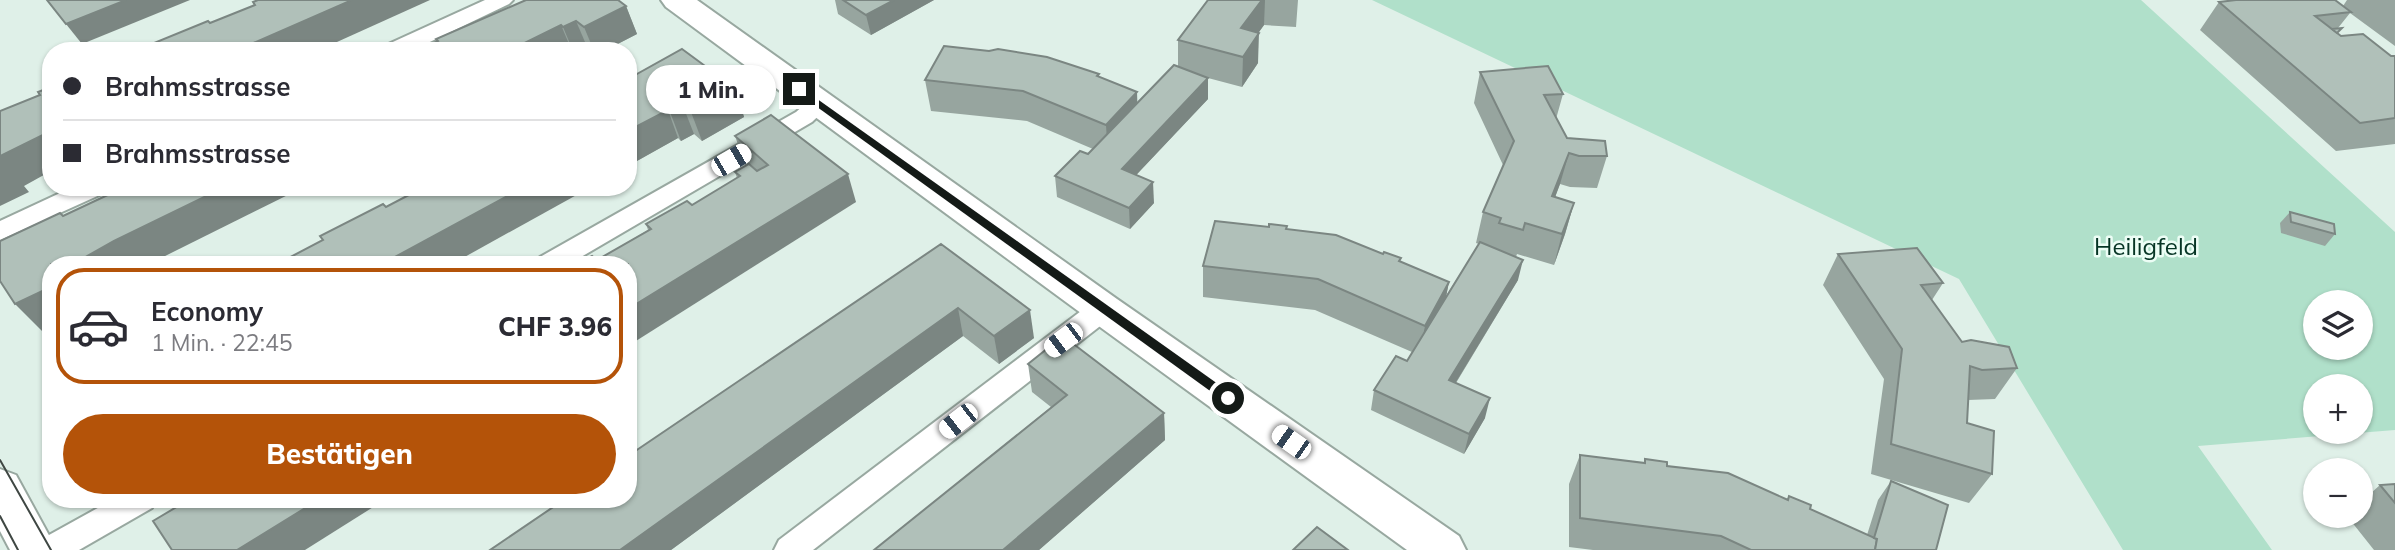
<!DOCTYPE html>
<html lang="de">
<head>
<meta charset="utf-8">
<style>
  body { margin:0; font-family:Mulish,sans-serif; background:#f7f7f7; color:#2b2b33; height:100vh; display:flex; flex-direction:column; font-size:26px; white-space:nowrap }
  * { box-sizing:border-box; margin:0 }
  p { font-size:23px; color:#7c7c81 }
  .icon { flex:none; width:38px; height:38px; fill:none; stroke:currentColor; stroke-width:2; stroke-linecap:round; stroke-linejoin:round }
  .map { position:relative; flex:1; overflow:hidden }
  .sheet { position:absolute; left:42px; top:256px; width:595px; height:252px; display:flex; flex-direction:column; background:#fff; border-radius:28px; box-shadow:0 2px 5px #0004 }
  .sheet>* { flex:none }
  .top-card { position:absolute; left:42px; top:42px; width:595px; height:154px; border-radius:28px; box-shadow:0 2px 5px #0004; display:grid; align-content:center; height:154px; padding:0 21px; background:#fff }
  .tools { position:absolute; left:2303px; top:290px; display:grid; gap:14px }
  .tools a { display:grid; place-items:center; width:70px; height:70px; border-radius:50%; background:#fff; box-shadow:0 2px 5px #0004; font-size:35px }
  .end { position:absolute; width:32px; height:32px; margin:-16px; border:9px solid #141a17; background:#fff; box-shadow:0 0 0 4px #fff }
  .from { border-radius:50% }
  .bubble { position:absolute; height:49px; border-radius:24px; background:#fff; box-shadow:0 2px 5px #0004; font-size:23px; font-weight:800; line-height:49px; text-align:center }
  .car { position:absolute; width:21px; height:42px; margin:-21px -10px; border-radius:9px; box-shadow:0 0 5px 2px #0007; background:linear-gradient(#fff 24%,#345 0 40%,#fff 0 76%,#345 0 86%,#fff 0) }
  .top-card b { display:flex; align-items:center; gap:24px; height:66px; font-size:26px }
  .top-card b+b { border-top:2px solid #e1e1e2 }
  .top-card i { width:18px; height:18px; background:#2b2b33 }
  ul { padding:12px 0 0; list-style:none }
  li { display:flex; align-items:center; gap:21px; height:116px; margin:0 14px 10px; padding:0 7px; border:4px solid #e1e1e2; border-radius:28px }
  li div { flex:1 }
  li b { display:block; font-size:26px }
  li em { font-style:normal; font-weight:800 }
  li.active { border-color:#b45309 }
  li>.icon { width:63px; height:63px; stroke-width:1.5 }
  .action { display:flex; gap:14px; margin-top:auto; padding:14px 21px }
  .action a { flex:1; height:80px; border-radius:42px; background:#b45309; color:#fff; font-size:28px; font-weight:800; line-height:80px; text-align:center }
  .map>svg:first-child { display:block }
  .green { fill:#b0e0ca; fill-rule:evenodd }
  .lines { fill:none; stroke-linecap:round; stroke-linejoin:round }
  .lane-casing { stroke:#98a8a0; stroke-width:4 }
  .street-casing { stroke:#98a8a0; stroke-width:4 }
  .secondary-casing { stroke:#98a8a0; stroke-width:4 }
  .lane { fill:#fff; fill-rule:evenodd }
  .street { fill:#fff; fill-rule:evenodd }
  .secondary { fill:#fff; fill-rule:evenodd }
  .tram { stroke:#3f4743; stroke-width:2 }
  .wall { fill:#97a59f }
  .shaded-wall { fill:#7b8682 }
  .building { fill:#b0c0b9; stroke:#7b8682; stroke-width:2 }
  .route { fill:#141a17 }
  .labels { text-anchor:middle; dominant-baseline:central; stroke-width:5; stroke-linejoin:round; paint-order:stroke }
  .park-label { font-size:24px; fill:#063525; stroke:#ecfdf5 }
</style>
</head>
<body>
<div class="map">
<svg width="2395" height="550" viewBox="0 0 2395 550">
  <rect width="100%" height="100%" fill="#dff0e8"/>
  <path class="green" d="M 1372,0 L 2141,0 L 2395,232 L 2395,430 L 2198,446 L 2272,550 L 2123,550 L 1959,279 ZM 2315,303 L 2361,303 L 2361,348 L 2315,348 ZM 2315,387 L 2361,387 L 2361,432 L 2315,432 Z"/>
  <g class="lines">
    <defs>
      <g id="lane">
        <polygon points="485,0 513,0 509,4 411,51 381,51 384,46"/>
        <polygon points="819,97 827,99 831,104 812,122 569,264 536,264 540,257 796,112 811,99"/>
        <polygon points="73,187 107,187 104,193 0,240 0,221"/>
        <polygon points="1103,299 1113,302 1116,309 1113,316 813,550 774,550 779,540 1093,302"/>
        <polygon points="114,499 156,499 152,508 79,550 35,550 40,540"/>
      </g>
      <polygon id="street" points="661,0 697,0 1117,299 1459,536 1466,550 1407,550 1089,319 666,7"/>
      <polygon id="secondary" points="0,469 16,475 57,550 10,550 0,531"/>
    </defs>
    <use href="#lane" class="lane-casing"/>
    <use href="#street" class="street-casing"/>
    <use href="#secondary" class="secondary-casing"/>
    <use href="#lane" class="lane"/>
    <use href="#street" class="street"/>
    <use href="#secondary" class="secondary"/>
    <g class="tram">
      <polyline points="0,460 51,550"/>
      <polyline points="0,516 18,550"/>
    </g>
  </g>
  <g class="wall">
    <polygon points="835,0 934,0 871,35 838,14"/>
    <polygon points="1208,0 1298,0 1296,27 1264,25 1258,33 1258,63 1242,87 1208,78 1208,99 1136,175 1154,203 1130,229 1057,197 1055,176 1088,154 1093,149 1027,121 931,111 925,80 1099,74 1099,77 1137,103 1178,67 1178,40"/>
    <polygon points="2347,0 2395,0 2395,46 2350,13 2338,28 2337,34 2341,36 2391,56 2395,56 2395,144 2336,151 2200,30 2219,2 2343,6"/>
    <polygon points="626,6 637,34 604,51 590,51 588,49 585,51 418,51 438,42 436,39"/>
    <polygon points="1480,72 1563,94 1556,119 1567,138 1607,156 1597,188 1570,187 1560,184 1555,197 1574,203 1565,234 1554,265 1517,254 1516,257 1518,280 1456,383 1485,418 1464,454 1371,410 1374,390 1407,361 1412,352 1315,310 1203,297 1203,266 1287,229 1401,258 1400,261 1449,282 1446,296 1479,244 1476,243 1483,212 1503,165 1474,103"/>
    <polygon points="628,79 735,88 744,117 702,141 694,134 681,141 678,138 628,166"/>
    <polygon points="735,136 856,202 597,260 648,230 646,224 692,205 737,178 735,172 746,166 745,164"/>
    <polygon points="2290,212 2335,234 2325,246 2281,233 2280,223"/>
    <polygon points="941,244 1034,338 999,364 963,336 671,550 490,550"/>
    <polygon points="1838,254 1943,283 1932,300 1962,342 2017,368 1995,399 1968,400 1967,423 1992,474 1969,503 1871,474 1884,379 1823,285"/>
    <polygon points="1028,364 1164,413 1165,440 1039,550 874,550 1051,407 1032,392"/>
    <polygon points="1580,455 1644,463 1645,459 1787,499 1789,496 1810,509 1867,535 1878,500 1891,481 1936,550 1593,550 1569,547 1569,484"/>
    <polygon points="2395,484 2395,550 2374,550 2347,516 2361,516 2361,502 2380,485"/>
  </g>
  <g class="shaded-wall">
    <polygon points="126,0 190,0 82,44 66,24"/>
    <polygon points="352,0 430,0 317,51 235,51"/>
    <polygon points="894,0 934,0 871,35 866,15"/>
    <polygon points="1262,0 1265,0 1264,25 1242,56 1241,28"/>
    <polygon points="626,6 637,34 604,51 594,51 584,27"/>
    <polygon points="576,21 588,49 585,51 573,51 563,27"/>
    <polygon points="561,25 572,51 508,51"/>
    <polygon points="1259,33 1258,63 1242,87 1243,57"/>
    <polygon points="1208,78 1208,99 1123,189 1122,169"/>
    <polygon points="735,88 744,117 702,141 691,112"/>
    <polygon points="1137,92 1138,123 1108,156 1106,125"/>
    <polygon points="683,106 694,134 681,141 670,112"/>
    <polygon points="668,110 678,138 628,166 628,131"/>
    <polygon points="51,131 51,171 24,186 29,192 0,206 0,156"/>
    <polygon points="1569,153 1560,184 1544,227 1552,196"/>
    <polygon points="848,174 856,202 628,346 628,309"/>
    <polygon points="1153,182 1154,203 1130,229 1129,208"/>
    <polygon points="225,187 304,187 149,264 73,264 114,241"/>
    <polygon points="524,187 591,187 452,264 382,264"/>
    <polygon points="1574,203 1565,234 1554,265 1562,234"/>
    <polygon points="1523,260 1518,280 1445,400 1449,380"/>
    <polygon points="1449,282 1443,312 1419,356 1425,326"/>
    <polygon points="51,287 51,328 43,332 15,304"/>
    <polygon points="958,308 963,336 671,550 620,550"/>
    <polygon points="1030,310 1034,338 999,364 994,336"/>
    <polygon points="1490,398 1485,418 1464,454 1469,434"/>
    <polygon points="1164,413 1165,440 1039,550 1003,550"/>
    <polygon points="320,499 386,499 305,550 237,550"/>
  </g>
  <g class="building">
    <polygon points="47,0 126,0 66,24"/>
    <polygon points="258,0 352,0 235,51 145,51 152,48 149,45 208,21 210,23 255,5 253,2"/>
    <polygon points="526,0 618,0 626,6 584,27 576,21 563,27 561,25 508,51 418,51 438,41 436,39"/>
    <polygon points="843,0 894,0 866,15"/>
    <polygon points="1208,0 1262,0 1241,28 1259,33 1243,57 1178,40"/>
    <polygon points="2236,0 2335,0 2351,12 2315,16 2341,36 2363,34 2391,56 2395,56 2395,118 2360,123 2219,2"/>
    <polygon points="2342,28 2337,33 2332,29"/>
    <polygon points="944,46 989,51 998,49 1047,57 1099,74 1097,76 1137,92 1106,125 1023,91 925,80"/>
    <polygon points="682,49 735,88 691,112 683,106 670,112 668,110 628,131 628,79"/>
    <polygon points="1174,65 1208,78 1122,169 1153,182 1129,208 1055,176 1080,151 1088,154"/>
    <polygon points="1548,66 1563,94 1544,95 1567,138 1605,141 1607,156 1579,156 1569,153 1552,196 1574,203 1562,234 1525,223 1523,230 1499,223 1501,218 1483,212 1514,141 1480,72"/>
    <polygon points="51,87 51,131 0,156 0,111 40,95 38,92"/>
    <polygon points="771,115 848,174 628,309 628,264 578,264 592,256 597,260 651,229 646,224 687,201 692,205 740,176 735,172 749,164 757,171 768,165 735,136"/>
    <polygon points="115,187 225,187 114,241 73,264 51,264 51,287 15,304 0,281 0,241 60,213 63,216 114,192 112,189"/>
    <polygon points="424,187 524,187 382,264 277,264 323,240 320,236 383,204 386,207"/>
    <polygon points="2290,212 2334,224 2335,234 2291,222"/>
    <polygon points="1215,221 1269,227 1269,224 1287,226 1286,229 1336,235 1383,254 1384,252 1401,258 1399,261 1449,282 1425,326 1318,279 1203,266"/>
    <polygon points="1480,242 1523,260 1449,380 1490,398 1469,434 1374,390 1396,356 1407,361"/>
    <polygon points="941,244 1030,310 994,336 958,308 620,550 490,550 565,499 628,499 628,456"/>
    <polygon points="1917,248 1943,283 1921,285 1962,342 1971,340 2009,347 2017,368 1982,370 1970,366 1967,423 1994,431 1992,474 1891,444 1902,349 1838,254"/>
    <polygon points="1063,336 1164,413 1003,550 874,550 1067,395 1028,364"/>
    <polygon points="1580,455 1645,463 1645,459 1667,462 1667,466 1728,473 1788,500 1789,496 1811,505 1810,509 1877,539 1875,550 1751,550 1721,536 1580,518"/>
    <polygon points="1891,481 1948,505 1936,550 1875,550 1877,539 1874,538"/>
    <polygon points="2395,484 2395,503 2380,485"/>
    <polygon points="190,499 320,499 237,550 172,550 153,521"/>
    <polygon points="1317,527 1348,550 1293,550"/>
  </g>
  <polygon class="route" points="799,86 1232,394 1232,401 1224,401 795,91 795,87"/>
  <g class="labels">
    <g class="park-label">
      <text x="2146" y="246">Heiligfeld</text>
    </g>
  </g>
</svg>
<div class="tools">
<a><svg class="icon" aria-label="layers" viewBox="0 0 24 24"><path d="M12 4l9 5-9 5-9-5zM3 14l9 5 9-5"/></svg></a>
<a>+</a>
<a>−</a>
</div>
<i class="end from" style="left:1228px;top:398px"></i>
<i class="end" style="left:799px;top:89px"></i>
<div class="bubble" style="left:646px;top:65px;width:130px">1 Min.</div>
<i class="car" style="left:731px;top:160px;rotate:60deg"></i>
<i class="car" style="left:1063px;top:340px;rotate:233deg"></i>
<i class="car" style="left:958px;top:421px;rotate:232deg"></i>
<i class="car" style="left:1291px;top:442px;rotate:305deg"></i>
<div class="top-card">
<b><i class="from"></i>Brahmsstrasse</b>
<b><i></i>Brahmsstrasse</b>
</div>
<section class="sheet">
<ul>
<li class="active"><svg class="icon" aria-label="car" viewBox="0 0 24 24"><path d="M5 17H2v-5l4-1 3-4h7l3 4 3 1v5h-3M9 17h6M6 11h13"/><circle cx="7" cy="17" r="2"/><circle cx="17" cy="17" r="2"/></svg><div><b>Economy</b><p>1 Min. · 22:45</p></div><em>CHF 3.96</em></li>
</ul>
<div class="action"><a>Bestätigen</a></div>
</section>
</div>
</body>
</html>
